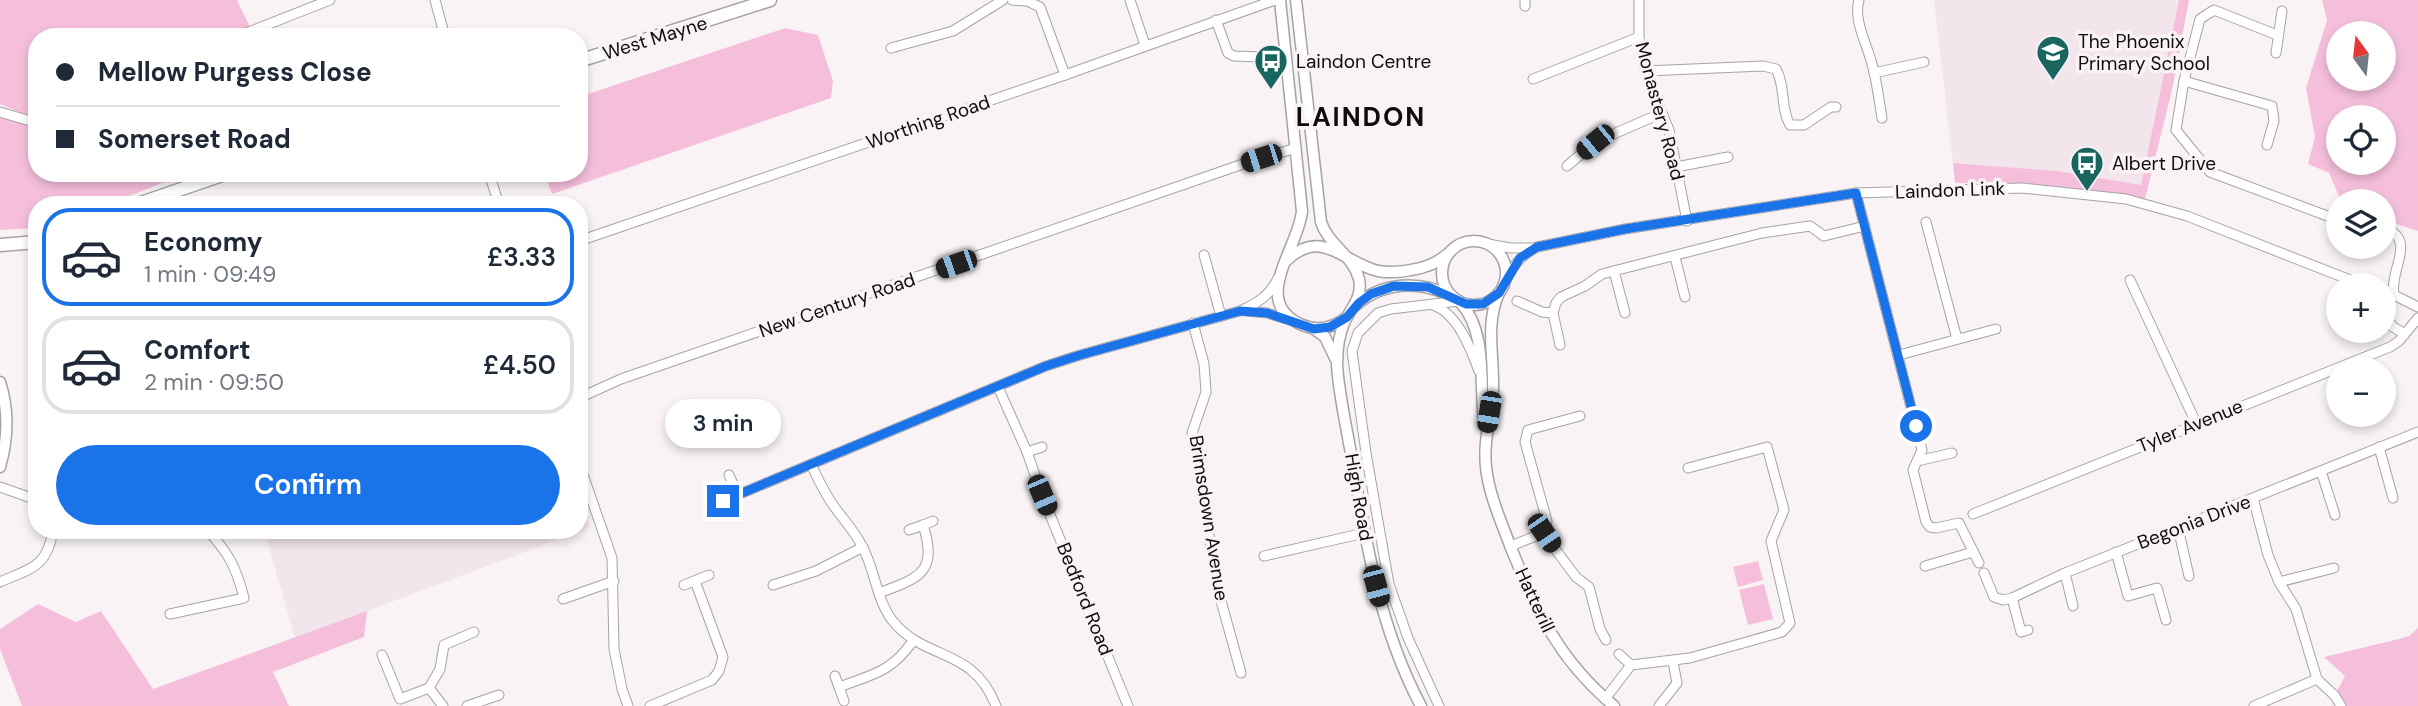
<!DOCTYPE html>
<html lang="en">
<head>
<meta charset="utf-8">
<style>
  body { margin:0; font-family:"DM Sans",sans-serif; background:#f2f2f3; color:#1f2937; height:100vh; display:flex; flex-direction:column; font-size:26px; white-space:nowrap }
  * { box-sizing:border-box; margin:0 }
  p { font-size:23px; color:#747a83 }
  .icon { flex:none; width:38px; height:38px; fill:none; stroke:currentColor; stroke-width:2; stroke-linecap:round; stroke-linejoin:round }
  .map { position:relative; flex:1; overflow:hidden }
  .panel { position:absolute; left:28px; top:196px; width:560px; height:343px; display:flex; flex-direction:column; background:#fff; border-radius:28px; box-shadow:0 4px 10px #0003 }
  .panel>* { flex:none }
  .hud { position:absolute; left:28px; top:28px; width:560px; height:154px; border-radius:28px; box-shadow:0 4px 10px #0003; display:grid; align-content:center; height:154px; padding:0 28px; background:#fff }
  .needle { width:46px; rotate:345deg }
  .buttons { position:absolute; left:2326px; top:21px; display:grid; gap:14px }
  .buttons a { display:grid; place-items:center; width:70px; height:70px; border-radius:50%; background:#fff; box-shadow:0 4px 10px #0003; font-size:35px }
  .end { position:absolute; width:32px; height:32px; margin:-16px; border:9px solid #1a73e8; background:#fff; box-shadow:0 0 0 4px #fff }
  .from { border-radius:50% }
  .bubble { position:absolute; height:49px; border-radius:24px; background:#fff; box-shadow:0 4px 10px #0003; font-size:23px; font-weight:600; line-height:49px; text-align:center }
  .car { position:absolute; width:21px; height:42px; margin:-21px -10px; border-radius:9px; box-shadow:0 0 5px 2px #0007; background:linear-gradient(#222 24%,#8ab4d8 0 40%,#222 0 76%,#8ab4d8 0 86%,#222 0) }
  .hud b { display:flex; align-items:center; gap:24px; height:66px; font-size:26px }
  .hud b+b { border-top:2px solid #e0e1e3 }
  .hud i { width:18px; height:18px; background:#1f2937 }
  ul { padding:12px 0 0; list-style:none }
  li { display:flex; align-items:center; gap:21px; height:98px; margin:0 14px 10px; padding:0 14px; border:4px solid #e0e1e3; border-radius:28px }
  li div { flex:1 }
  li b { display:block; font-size:26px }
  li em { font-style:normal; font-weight:600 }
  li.active { border-color:#1a73e8 }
  li>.icon { width:63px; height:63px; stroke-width:1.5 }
  .cta { display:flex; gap:14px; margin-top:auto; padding:14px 28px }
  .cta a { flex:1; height:80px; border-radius:42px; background:#1a73e8; color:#fff; font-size:28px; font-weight:600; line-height:80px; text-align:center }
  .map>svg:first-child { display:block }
  .built { fill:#f2e5eb }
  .green { fill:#f5bfdc; fill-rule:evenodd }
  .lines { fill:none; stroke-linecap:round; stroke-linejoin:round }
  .minor-casing { stroke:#a8a2a5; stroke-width:11 }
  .tertiary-casing { stroke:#a8a2a5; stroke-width:13 }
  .secondary-casing { stroke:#a8a2a5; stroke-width:15 }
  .minor { stroke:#fff; stroke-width:9 }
  .tertiary { stroke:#fff; stroke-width:10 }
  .secondary { stroke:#fff; stroke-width:12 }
  .route { stroke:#1a73e8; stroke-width:9 }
  .labels { text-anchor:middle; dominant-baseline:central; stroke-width:7; stroke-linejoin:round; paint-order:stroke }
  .street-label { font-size:19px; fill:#0e0c0d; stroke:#f9f3f6 }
  .poi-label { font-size:19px; fill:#0e0c0d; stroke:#f9f3f6; text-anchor:start }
  .district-label { font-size:26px; font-weight:bold; letter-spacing:2px; fill:#0e0c0d; stroke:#f9f3f6 }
</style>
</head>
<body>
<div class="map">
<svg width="2418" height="706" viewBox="0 0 2418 706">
  <rect width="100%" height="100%" fill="#f9f3f6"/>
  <g class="built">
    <polygon points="1934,0 2179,0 2141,185 2056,171 1953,163"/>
    <polygon points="579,500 589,528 295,638 264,530 579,530"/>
  </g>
  <g class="green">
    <polygon points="0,0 237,0 250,27 226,37 37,37 37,117 33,118 0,104"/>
    <polygon points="2179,0 2189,0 2172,90 2145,199 2021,184 1955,183 1953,163 2057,171 2141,185"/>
    <path d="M 2322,0 L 2418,0 L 2418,231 L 2384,220 L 2384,201 L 2341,201 L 2329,173 L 2308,164 L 2315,137 L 2306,88 L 2327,20 ZM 2338,33 L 2384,33 L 2384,79 L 2338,79 ZM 2338,117 L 2384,117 L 2384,163 L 2338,163 Z"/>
    <polygon points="785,28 818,35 833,81 831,98 552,194 544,173 579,173 579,97"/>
    <polygon points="0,115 37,129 37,173 188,173 106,205 37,205 37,228 0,230"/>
    <polygon points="1758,561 1763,580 1738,587 1733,567"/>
    <polygon points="1764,584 1773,619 1748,625 1739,590"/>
    <polygon points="38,604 76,622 101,611 153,689 367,611 364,637 273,672 289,706 22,706 0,649 0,629"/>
    <polygon points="2418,628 2418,706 2346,706 2337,691 2345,676 2324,657 2399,639 2409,636"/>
  </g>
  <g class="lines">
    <defs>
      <g id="minor">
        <polyline points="435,0 445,37"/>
        <polyline points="1012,0 1027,1 1040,7 1065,75"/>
        <polyline points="1130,0 1145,45"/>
        <polyline points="1525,0 1525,6"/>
        <polyline points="1639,0 1639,37 1645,71 1669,130 1687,221"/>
        <path d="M 1859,0 C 1853,20 1867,44 1872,64 C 1877,82 1879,100 1882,118"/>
        <polyline points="1216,20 1228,53 1234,56 1262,57"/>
        <polyline points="2277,35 2214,10 2200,19 2184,81 2176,130 2210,172 2338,220"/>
        <polyline points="236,37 330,0"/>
        <polyline points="891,48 953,31 1003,0"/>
        <polyline points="2276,53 2282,11"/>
        <path d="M 1645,71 L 1763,66 L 1776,69 C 1786,87 1780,108 1790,125 L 1804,125 L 1831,107 L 1836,107"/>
        <polyline points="1874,73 1924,62"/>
        <polyline points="1533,79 1639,37"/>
        <polyline points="2184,81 2272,106 2274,121 2267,145"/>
        <polyline points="0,112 37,123"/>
        <polyline points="1567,166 1595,142 1662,113"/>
        <polyline points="1676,167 1728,157"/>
        <polyline points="489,173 499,205"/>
        <polyline points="1856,193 1922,450 1913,470 1926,522 1930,527 1936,528 1959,523 1979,563"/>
        <polyline points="1926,222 1957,339"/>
        <path d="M 2384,227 C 2418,241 2389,268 2394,295 L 2418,307"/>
        <polyline points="579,241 1065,75 1275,0"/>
        <polyline points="1488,244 1510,248 1532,248"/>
        <polyline points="1204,255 1221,316"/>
        <polyline points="1675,257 1685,297"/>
        <polyline points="1614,271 1625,313"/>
        <polyline points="2130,280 2196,423"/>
        <path d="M 1503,286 C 1511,269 1519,256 1537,247 L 1625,229 L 1856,193 L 2022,188 L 2126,199 L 2187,216 L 2363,285"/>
        <polyline points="1517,301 1542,312 1553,313"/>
        <path d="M 1432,305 C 1457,312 1471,349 1479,371"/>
        <polyline points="1246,311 1267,313 1290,320"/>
        <polyline points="2384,315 2393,327 2405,334"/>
        <polyline points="1193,323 1204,364 1206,392 1192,433 1218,590 1241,673"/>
        <polyline points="1560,345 1553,313 1556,303 1561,297 1585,286 1602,274 1762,233 1810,226 1824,236 1865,226"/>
        <polyline points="1899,355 1996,329"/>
        <polyline points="998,387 1027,452 1042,495 1128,706"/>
        <polyline points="579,398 621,379 1243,164 1296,148"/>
        <polyline points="1580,416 1528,430 1525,442 1547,521 1543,533 1576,577 1589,587 1600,629 1606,640"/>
        <polyline points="2379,447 2393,498"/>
        <polyline points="1027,452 1042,447"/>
        <polyline points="1917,461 1952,453"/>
        <polyline points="579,463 612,558 614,649 622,689 628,706"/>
        <path d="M 811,464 C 817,477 823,490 831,502 C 841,517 854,530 862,546 C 875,569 876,599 892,620 C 925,662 973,646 996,706"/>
        <polyline points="2321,471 2335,515"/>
        <polyline points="729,475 738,495"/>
        <polyline points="0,487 37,500"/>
        <polyline points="2253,498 2268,555 2279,582 2296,609 2317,679 2335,696 2341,706"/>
        <path d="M 723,501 L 1046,366 L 1080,355 L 1240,311 C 1257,303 1270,296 1278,278"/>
        <polyline points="1973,514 2390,347 2399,341 2418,318"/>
        <polyline points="2178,528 2189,576"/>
        <polyline points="909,530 923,525"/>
        <polyline points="1511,546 1543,533"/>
        <polyline points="2116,552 2128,596 2157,588 2166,620"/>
        <polyline points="1264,556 1364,533"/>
        <polyline points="1925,566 1973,552"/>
        <polyline points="1984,573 1994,597 2003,600 2012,598 2065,573 2418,432"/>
        <polyline points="2065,573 2073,606"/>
        <path d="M 0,582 C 31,568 47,568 53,530"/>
        <polyline points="2279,582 2334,568"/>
        <polyline points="684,585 709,575"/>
        <polyline points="773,585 816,571 863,547"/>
        <path d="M 879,593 C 920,578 938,572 923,525 L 933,521"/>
        <polyline points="2012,598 2021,632 2028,630"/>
        <polyline points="563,599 614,581"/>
        <path d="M 170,614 L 244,598 C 236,567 229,553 207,530"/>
        <polyline points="1619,654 1631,665"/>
        <polyline points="382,655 400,699 429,688 443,706"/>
        <polyline points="835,676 839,687"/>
        <polyline points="429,688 440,669 444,645 474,632"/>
        <polyline points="1605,699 1631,665 1690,658 1782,632 1790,623 1771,541 1784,510 1767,447 1688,468"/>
        <path d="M 844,701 L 839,687 C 874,674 891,672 913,641"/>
        <polyline points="467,706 499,695"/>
        <polyline points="650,706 712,680 719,671 723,657 695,581"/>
        <polyline points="1439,706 1408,638 1389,584 1366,453 1352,351 1358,333 1378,313 1391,309 1459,301"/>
        <polyline points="1659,706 1677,683 1673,662"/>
        <polyline points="2254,706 2317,679"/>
      </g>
      <g id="tertiary">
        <path d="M 1280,0 L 1302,211 C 1299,247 1250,301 1300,324 C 1317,332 1333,328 1347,317"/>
        <path d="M 1296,0 L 1321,222 C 1328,245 1353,255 1359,279 C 1363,298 1351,307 1344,323 C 1339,335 1337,351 1337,365 C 1339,396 1347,429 1352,460 C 1366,544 1380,629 1421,706"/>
        <circle cx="1474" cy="273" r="32"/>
        <path d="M 1287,260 C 1322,227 1344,263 1378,271 C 1389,273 1401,272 1411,270 C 1425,268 1436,264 1446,255"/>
        <path d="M 1499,293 C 1485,324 1494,355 1493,388 C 1492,414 1483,439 1486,467 C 1489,495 1501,521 1511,548 C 1538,613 1558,659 1614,706"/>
        <path d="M 1460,302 C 1488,332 1479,384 1484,421"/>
        <path d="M 1356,305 C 1383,282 1418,280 1449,295"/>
        <polyline points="1314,329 1325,337 1335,358"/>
        <path d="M 0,382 C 9,410 8,439 0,467"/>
      </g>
      <g id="secondary">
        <polyline points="579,61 770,0"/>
        <polyline points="135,205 228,173"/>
        <polyline points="0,245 37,242"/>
      </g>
    </defs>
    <use href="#minor" class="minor-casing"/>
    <use href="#tertiary" class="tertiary-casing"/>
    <use href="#secondary" class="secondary-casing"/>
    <use href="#minor" class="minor"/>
    <use href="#tertiary" class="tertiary"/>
    <use href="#secondary" class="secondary"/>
  </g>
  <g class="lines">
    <polyline class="route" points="723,501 1046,366 1080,355 1240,311 1267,313 1314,329 1330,327 1347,317 1359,303 1371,294 1394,286 1428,287 1466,304 1483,304 1499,293 1520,258 1537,247 1625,229 1856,193 1916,426"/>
  </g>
  <defs>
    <symbol id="school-pin" viewBox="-11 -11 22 30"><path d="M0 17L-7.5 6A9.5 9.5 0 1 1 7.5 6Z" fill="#196661" stroke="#f9f3f6"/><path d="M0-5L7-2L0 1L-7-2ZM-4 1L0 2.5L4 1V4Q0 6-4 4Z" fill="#fff"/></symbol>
    <symbol id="bus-pin" viewBox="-11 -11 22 30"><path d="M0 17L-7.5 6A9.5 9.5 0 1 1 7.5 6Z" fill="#196661" stroke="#f9f3f6"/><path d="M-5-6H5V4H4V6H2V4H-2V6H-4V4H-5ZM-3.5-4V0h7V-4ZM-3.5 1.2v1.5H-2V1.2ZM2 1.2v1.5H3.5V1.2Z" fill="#fff"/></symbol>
  </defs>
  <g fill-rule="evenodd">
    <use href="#school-pin" x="2034" y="33" width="38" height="52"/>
    <use href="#bus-pin" x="1252" y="42" width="38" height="52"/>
    <use href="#bus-pin" x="2068" y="144" width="38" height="52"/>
  </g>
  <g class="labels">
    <g class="street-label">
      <text transform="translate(655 38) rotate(-17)">West Mayne</text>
      <text transform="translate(1660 111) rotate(75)">Monastery Road</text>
      <text transform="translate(928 122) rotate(-19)">Worthing Road</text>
      <text transform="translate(1950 190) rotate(-2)">Laindon Link</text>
      <text transform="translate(837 305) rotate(-19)">New Century Road</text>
      <text transform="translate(2190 426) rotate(-22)">Tyler Avenue</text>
      <text transform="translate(1359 497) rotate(80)">High Road</text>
      <text transform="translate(1209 518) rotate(81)">Brimsdown Avenue</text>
      <text transform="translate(2194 522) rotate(-21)">Begonia Drive</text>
      <text transform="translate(1085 599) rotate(68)">Bedford Road</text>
      <text transform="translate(1535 600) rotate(65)">Hatterill</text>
    </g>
    <g class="poi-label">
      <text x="2078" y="41">The Phoenix<tspan x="2078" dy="22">Primary School</tspan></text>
      <text x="1296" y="61">Laindon Centre</text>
      <text x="2112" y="163">Albert Drive</text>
    </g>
    <g class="district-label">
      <text x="1361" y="117">LAINDON</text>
    </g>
  </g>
</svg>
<div class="buttons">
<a><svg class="needle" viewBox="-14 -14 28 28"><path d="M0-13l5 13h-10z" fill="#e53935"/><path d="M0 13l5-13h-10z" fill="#747a83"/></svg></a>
<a><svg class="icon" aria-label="locate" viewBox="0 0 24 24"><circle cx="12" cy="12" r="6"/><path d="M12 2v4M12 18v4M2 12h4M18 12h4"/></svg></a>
<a><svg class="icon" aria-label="layers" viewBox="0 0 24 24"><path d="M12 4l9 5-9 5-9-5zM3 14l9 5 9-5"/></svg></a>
<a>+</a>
<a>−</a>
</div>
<i class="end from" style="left:1916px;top:426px"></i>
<i class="end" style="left:723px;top:501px"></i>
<div class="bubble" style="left:665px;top:399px;width:116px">3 min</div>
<i class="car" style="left:1595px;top:142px;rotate:231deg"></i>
<i class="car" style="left:1261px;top:158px;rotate:252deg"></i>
<i class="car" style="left:956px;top:264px;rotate:251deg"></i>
<i class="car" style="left:1489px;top:412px;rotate:189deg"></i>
<i class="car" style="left:1042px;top:495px;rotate:157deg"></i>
<i class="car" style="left:1544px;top:533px;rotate:146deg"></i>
<i class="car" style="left:1376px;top:586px;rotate:165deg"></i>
<div class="hud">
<b><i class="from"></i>Mellow Purgess Close</b>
<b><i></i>Somerset Road</b>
</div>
<section class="panel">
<ul>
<li class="active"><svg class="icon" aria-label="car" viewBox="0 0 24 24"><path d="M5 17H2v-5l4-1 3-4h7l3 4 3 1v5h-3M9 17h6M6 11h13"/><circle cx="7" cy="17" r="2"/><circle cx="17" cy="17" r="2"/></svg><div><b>Economy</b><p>1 min · 09:49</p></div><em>£3.33</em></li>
<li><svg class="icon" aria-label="car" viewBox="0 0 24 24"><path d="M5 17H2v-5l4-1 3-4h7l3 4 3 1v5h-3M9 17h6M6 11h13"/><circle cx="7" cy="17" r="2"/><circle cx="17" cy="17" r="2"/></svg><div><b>Comfort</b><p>2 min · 09:50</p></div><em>£4.50</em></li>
</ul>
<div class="cta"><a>Confirm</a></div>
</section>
</div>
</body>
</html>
